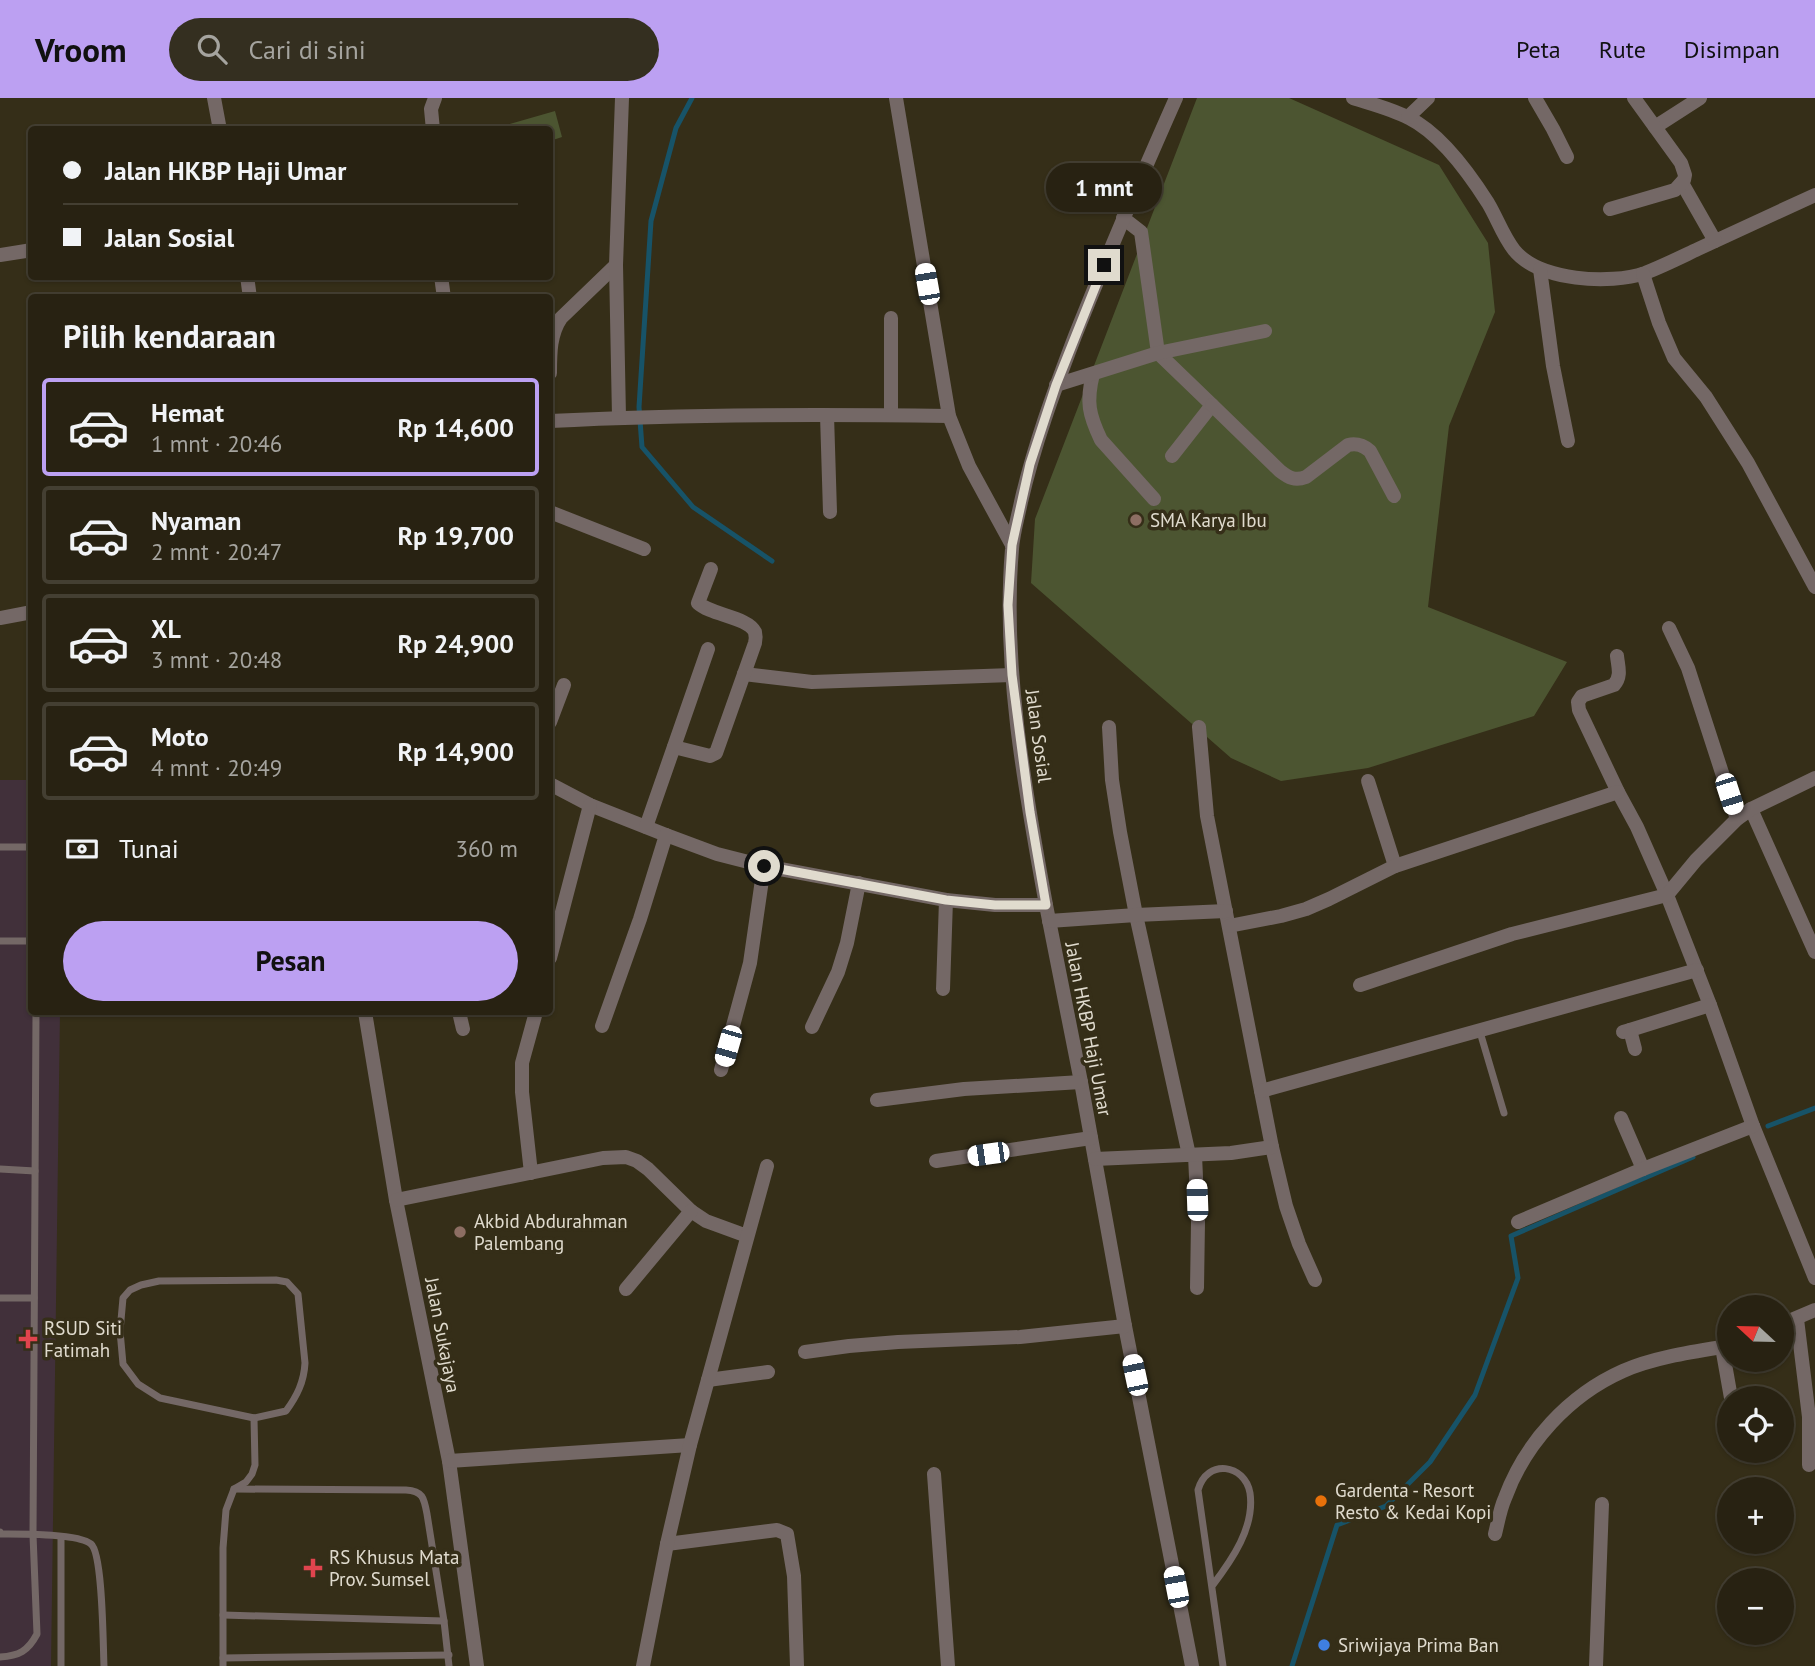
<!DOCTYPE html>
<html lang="id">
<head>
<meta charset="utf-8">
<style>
  body { margin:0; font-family:"PT Sans",sans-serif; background:#342f20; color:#f1f3f6; height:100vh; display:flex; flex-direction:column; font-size:26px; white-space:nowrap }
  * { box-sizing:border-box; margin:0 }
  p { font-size:23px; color:#a5a49f }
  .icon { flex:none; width:38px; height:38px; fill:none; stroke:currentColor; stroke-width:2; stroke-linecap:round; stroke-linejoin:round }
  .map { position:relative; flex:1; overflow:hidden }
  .side { position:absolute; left:28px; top:196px; width:525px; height:721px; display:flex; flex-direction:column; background:#282212; border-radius:7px; box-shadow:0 2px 5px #0004,0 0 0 2px #443f32 }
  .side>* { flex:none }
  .guide { position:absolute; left:28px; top:28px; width:525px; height:154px; border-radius:7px; box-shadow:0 2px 5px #0004,0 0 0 2px #443f32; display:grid; align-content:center; height:154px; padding:0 35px; background:#282212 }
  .needle { width:46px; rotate:292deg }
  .tools { position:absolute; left:1717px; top:1197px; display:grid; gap:14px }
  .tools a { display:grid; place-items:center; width:77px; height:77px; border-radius:50%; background:#282212; box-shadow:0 2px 5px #0004,0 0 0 2px #443f32; font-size:35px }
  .end { position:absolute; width:32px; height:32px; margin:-16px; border:9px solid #e0dbce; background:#111; box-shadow:0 0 0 4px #111 }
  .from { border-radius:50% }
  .bubble { position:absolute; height:49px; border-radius:24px; background:#282212; box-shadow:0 2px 5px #0004,0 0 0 2px #443f32; font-size:23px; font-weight:700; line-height:49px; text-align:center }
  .car { position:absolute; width:21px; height:42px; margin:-21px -10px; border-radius:9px; box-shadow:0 0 5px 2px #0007; background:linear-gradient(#fff 24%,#345 0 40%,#fff 0 76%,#345 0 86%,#fff 0) }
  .guide b { display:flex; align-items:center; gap:24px; height:66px; font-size:26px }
  .guide b+b { border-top:2px solid #443f32 }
  .guide i { width:18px; height:18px; background:#f1f3f6 }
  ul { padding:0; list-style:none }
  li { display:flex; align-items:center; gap:21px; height:98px; margin:0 14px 10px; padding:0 21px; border:4px solid #443f32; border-radius:7px }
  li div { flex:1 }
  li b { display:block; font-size:26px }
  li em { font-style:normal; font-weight:700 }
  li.on { border-color:#bca0f2 }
  li>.icon { width:63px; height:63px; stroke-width:1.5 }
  h2 { padding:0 35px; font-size:32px; line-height:84px }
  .pay { display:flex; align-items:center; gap:18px; height:77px; padding:0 35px; font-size:26px }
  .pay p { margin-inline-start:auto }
  .action { display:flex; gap:14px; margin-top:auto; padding:14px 35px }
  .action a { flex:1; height:80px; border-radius:42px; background:#bca0f2; color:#111; font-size:28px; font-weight:700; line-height:80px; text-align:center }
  header { display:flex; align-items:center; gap:42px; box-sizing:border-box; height:98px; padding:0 35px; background:#bca0f2; color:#111 }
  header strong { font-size:33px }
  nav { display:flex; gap:38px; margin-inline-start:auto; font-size:24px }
  .search { width:490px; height:63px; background:#342f20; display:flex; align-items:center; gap:18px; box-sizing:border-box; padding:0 24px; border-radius:38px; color:#a5a49f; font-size:26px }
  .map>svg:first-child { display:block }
  .medical { fill:#41303a }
  .green { fill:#4c5531 }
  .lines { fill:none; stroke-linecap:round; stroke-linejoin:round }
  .stream { stroke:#175368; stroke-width:5 }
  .service { stroke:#746866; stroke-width:7 }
  .minor { stroke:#746866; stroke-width:14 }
  .route { stroke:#e0dbce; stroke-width:9 }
  .education-dot { fill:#8d6e63; stroke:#352e18; stroke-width:2.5 }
  .health-dot { fill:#e0444e; stroke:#352e18; stroke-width:2.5 }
  .food-dot { fill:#e8710a; stroke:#352e18; stroke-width:2.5 }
  .shop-dot { fill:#3f7fe0; stroke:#352e18; stroke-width:2.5 }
  .labels { text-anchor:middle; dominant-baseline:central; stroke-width:7; stroke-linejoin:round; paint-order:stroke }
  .poi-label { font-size:19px; fill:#e0dbce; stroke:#352e18; text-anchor:start }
  .street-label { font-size:19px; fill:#e0dbce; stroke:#352e18 }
</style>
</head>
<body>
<header>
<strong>Vroom</strong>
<div class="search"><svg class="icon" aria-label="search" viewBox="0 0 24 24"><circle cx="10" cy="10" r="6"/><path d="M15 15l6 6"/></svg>Cari di sini</div>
<nav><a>Peta</a><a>Rute</a><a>Disimpan</a></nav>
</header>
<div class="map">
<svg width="1815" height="1568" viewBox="0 0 1815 1568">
  <rect width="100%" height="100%" fill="#352e18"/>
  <polygon class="medical" points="0,682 31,682 32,914 60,914 51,1568 0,1568"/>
  <g class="green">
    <polygon points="1197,0 1289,0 1439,67 1488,145 1495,214 1449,328 1428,509 1567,564 1534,618 1368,670 1281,683 1231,660 1031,485 1035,421"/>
    <polygon points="555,13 562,39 550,43 550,32 496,31 496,30"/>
  </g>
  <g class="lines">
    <g class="stream">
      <polyline points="692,0 676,30 651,123 639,309 642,349 693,409 772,463"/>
      <polyline points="1768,1028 1815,1010"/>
      <polyline points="1292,1568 1337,1427 1386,1408 1430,1364 1475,1297 1518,1180 1511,1138 1693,1059"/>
    </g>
    <g class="service">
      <polyline points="0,749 28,749 32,751"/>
      <polyline points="0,843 32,843"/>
      <polyline points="1480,934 1504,1015"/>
      <polyline points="0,1071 35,1073"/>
      <path d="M 276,1182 L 287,1184 L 298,1196 L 305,1265 C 304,1284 297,1298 286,1313 L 254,1320 L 160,1300 L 138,1286 L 123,1266 L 120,1233 L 123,1200 L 130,1192 L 141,1187 L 159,1183 Z"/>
      <polyline points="0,1200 34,1200"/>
      <path d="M 234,1391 L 406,1392 C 423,1393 424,1400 427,1416 L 444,1523 L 449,1568"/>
      <path d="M 0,1434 L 0,1436 C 18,1436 78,1435 91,1446 C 103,1456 103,1548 104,1568"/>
      <path d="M 1212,1488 C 1232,1462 1255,1429 1250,1395 C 1245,1366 1207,1360 1198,1392 L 1223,1568"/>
      <polyline points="223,1517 444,1523"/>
      <path d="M 0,1559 C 19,1558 28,1553 37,1536 L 33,1437 L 36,914"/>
      <polyline points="223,1560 449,1557"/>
      <polyline points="61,1568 61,1439"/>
      <polyline points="223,1568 223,1450 226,1412 234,1391 246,1384 252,1376 255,1367 254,1320"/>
    </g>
    <g class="minor">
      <polyline points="214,0 220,32"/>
      <polyline points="896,0 949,318 969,368 1012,447"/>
      <path d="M 1353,0 C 1372,6 1392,11 1409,20 C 1441,36 1469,75 1488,105 C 1497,120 1503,138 1514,152 C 1539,183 1610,187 1645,175 C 1663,168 1681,159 1698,151 C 1737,133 1776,115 1815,97"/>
      <polyline points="1535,0 1553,31 1567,59"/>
      <polyline points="1408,19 1428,0"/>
      <polyline points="1655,29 1700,0"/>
      <polyline points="433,32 431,11 435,0"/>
      <polyline points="1682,85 1715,143"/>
      <polyline points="1610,111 1675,92 1684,82 1685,77 1681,65 1634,0"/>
      <polyline points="1123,120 1141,134 1158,255 1212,307 1172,358"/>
      <polyline points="0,157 32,152"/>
      <polyline points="1540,171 1553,268 1568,343"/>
      <polyline points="1643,176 1659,225 1674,260 1706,299 1748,365 1815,489"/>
      <polyline points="247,178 250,200"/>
      <polyline points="441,178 444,200"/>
      <polyline points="891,220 891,317"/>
      <path d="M 550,275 C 550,255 550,236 561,220 L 616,167"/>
      <path d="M 1093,276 C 1086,304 1089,317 1101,342 L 1154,401"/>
      <polyline points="1056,287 1158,255 1265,233"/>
      <path d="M 1212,307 L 1280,373 C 1289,380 1295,383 1306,379 L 1348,347 C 1357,345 1363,347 1370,353 L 1394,398"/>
      <polyline points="827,317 830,414"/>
      <polyline points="619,319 616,167 622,0"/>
      <path d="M 550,323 C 682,316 816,316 949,318"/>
      <polyline points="550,414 644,451"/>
      <polyline points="0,520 32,514"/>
      <polyline points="1669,530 1688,570 1737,721"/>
      <path d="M 1617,558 C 1618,568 1622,578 1614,587 L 1582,598 L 1578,604 L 1579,612 L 1618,694 L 1637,729 L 1667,797 L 1710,907 L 1753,1028 L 1815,1180"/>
      <polyline points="744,576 812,584 1012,577"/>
      <polyline points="550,624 564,587"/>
      <polyline points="1109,629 1112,682 1120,734 1136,817 1189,1057"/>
      <polyline points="1199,629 1207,718 1272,1049 1286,1108 1299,1146 1315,1182"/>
      <path d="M 674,649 L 710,658 L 716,655 L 755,545 C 756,541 756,538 755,534 C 748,519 711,517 698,505 L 711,471"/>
      <polyline points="1368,683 1395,768"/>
      <polyline points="550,686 590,707 666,737 717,756 764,768 946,802 995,807 1046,807 1081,984 1125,1228 1192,1568"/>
      <polyline points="1751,711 1815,854"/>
      <polyline points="646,729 708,551"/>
      <path d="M 1046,807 C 1025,692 1002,567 1012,451 C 1013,435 1018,419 1021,404 C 1034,347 1054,293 1075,238 C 1107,158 1141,79 1176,0"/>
      <polyline points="1049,823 1136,817 1226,813"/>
      <polyline points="1229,828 1281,818 1306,811 1329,801 1395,768 1618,694"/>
      <polyline points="550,860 590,707"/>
      <polyline points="1360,887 1512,836 1667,797 1696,762 1737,721 1751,711 1815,680"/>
      <polyline points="943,891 946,802"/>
      <polyline points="365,914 396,1102 449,1363 477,1568"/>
      <polyline points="459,914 463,931"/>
      <polyline points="602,928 640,821 666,737"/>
      <polyline points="812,929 838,874 847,845 859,785"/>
      <polyline points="1630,932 1710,907"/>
      <polyline points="1623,934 1630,932 1635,951"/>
      <polyline points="721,972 750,865 764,768"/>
      <polyline points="1261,993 1697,872"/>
      <polyline points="877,1002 964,991 1081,984"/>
      <polyline points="1621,1020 1643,1071"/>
      <polyline points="1195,1057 1198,1124 1197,1190"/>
      <polyline points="1095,1061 1231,1055 1272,1049"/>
      <polyline points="936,1063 1091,1040"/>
      <polyline points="531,1075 522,994 522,965 536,914"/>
      <polyline points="396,1102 603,1060 626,1059 637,1063 648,1071 691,1113 706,1123 747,1138"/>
      <polyline points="1518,1124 1643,1071 1753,1028"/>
      <polyline points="626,1191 691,1113"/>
      <polyline points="1797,1221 1809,1319 1809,1367"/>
      <polyline points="1782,1226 1815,1212"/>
      <polyline points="1729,1246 1722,1249 1731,1300"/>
      <polyline points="805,1254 849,1248 898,1244 1020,1239 1125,1228"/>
      <polyline points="708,1282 768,1274"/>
      <polyline points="449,1363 690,1347"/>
      <polyline points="934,1376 948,1568"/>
      <path d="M 1495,1436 C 1498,1424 1500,1411 1505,1400 C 1525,1345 1569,1297 1623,1273 C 1652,1260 1691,1254 1722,1249"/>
      <polyline points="667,1446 777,1432 787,1436 794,1478 797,1568"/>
      <polyline points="643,1568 667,1446 690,1347 767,1068"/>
      <polyline points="1596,1568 1602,1406"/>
    </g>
  </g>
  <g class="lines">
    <polyline class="route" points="764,768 946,802 995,807 1046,807 1030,714 1012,577 1008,507 1012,447 1030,366 1056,287 1104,167"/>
  </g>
  <g class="education-dot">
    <circle cx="1136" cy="422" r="7"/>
    <circle cx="460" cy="1134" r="7"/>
  </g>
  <g class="health-dot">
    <path d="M24.5 1230.5h7v7h7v7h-7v7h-7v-7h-7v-7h7z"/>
    <path d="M309.5 1459.5h7v7h7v7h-7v7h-7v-7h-7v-7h7z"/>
  </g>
  <circle class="food-dot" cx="1321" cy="1403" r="7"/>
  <circle class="shop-dot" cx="1324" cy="1547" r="7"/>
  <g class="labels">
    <g class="poi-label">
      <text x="1150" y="422">SMA Karya Ibu</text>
      <text x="474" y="1123">Akbid Abdurahman<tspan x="474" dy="22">Palembang</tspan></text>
      <text x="44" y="1230">RSUD Siti<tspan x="44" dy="22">Fatimah</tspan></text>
      <text x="1335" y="1392">Gardenta - Resort<tspan x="1335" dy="22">Resto &amp; Kedai Kopi</tspan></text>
      <text x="329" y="1459">RS Khusus Mata<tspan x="329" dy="22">Prov. Sumsel</tspan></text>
      <text x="1338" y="1547">Sriwijaya Prima Ban</text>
    </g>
    <g class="street-label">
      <text transform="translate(1039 638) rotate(82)">Jalan Sosial</text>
      <text transform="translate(1089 931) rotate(79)">Jalan HKBP Haji Umar</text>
      <text transform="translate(443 1237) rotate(79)">Jalan Sukajaya</text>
    </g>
  </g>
</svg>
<div class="tools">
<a><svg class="needle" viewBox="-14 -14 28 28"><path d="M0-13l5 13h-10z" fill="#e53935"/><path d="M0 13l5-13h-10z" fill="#a5a49f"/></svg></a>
<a><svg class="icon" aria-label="locate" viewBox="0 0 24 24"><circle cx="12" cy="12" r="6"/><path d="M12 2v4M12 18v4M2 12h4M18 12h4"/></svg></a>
<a>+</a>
<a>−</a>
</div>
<i class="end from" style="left:764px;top:768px"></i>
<i class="end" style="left:1104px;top:167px"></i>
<div class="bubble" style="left:1046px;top:65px;width:116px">1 mnt</div>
<i class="car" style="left:927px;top:186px;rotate:350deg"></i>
<i class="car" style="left:1729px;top:696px;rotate:162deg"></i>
<i class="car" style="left:728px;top:948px;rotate:196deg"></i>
<i class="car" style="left:988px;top:1056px;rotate:262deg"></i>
<i class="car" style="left:1197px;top:1102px;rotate:358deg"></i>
<i class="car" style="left:1135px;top:1277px;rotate:348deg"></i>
<i class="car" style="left:1176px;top:1489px;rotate:349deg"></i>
<div class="guide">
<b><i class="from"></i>Jalan HKBP Haji Umar</b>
<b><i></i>Jalan Sosial</b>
</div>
<section class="side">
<h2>Pilih kendaraan</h2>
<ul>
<li class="on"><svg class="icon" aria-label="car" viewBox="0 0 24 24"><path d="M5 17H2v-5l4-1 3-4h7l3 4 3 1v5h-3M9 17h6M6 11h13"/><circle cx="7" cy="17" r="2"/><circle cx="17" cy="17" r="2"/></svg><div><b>Hemat</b><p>1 mnt · 20:46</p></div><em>Rp 14,600</em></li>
<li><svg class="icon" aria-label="car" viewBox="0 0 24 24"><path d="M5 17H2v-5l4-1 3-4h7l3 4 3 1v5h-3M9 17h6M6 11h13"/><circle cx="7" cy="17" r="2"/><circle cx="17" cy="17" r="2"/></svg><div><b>Nyaman</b><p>2 mnt · 20:47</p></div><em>Rp 19,700</em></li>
<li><svg class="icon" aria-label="car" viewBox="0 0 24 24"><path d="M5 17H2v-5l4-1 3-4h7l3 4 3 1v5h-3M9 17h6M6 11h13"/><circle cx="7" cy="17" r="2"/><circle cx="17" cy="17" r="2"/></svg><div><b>XL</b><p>3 mnt · 20:48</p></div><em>Rp 24,900</em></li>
<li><svg class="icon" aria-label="car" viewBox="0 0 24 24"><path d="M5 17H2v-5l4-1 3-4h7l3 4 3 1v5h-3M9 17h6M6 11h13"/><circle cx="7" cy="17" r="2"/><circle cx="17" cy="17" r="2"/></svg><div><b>Moto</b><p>4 mnt · 20:49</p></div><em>Rp 14,900</em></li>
</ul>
<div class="pay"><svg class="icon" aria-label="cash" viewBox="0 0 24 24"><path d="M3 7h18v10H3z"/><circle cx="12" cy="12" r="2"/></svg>Tunai<p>360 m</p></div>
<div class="action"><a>Pesan</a></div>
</section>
</div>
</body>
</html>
